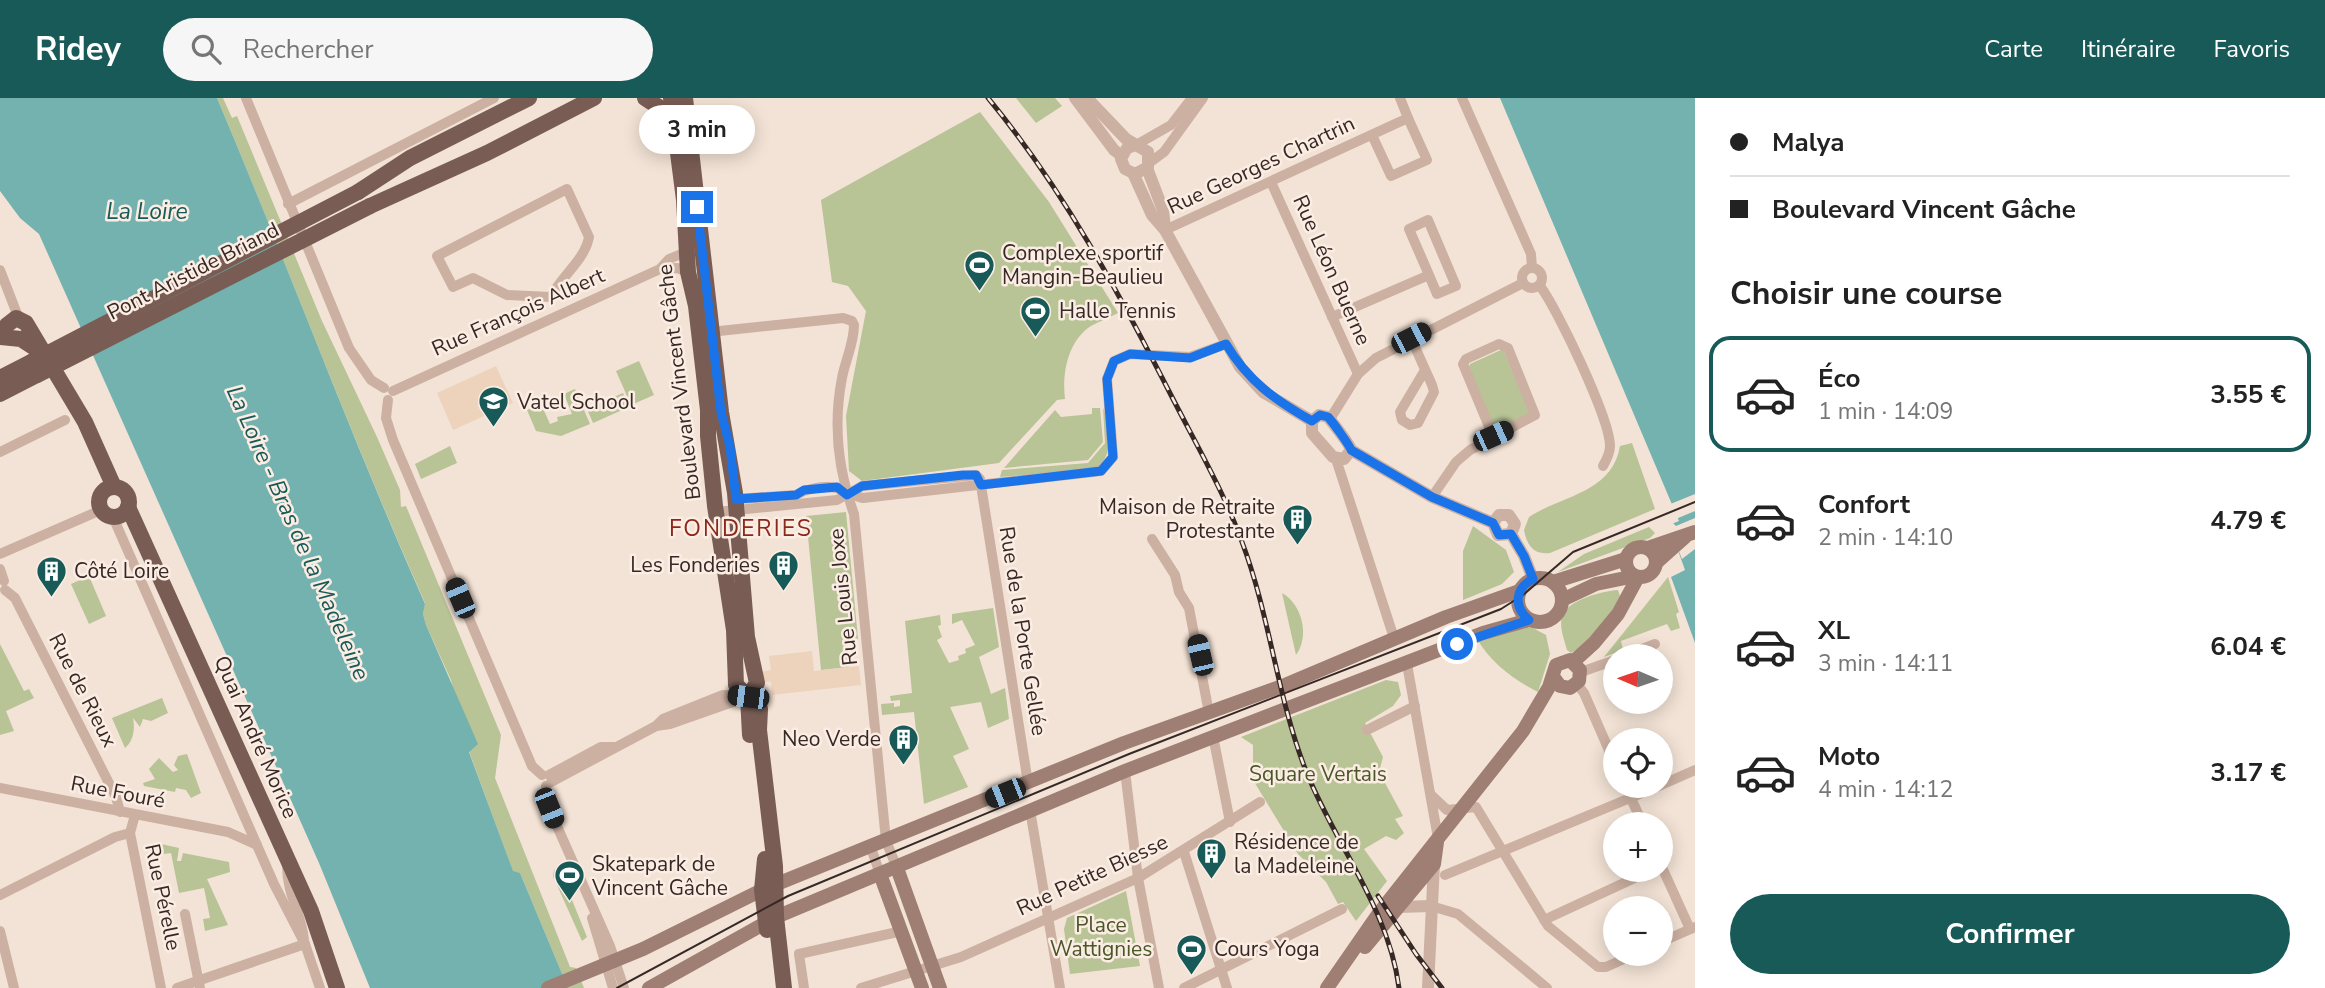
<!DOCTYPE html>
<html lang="fr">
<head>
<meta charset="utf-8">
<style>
  body { margin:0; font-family:"Nunito Sans",sans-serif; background:#f6f6f6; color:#222; height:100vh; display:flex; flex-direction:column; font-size:26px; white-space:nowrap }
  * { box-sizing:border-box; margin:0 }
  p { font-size:23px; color:#767676 }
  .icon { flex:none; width:38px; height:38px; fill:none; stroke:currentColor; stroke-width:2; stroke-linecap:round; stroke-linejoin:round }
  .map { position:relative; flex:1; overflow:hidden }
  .panel { display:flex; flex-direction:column; background:#fff; width:630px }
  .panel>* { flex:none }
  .banner { display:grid; align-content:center; height:154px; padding:0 35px; background:#fff }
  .needle { width:46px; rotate:272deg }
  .controls { position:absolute; left:1603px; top:546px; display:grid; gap:14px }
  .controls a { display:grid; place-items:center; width:70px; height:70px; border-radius:50%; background:#fff; box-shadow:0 4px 18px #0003; font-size:35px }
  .end { position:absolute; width:32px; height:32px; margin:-16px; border:9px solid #1a73e8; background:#fff; box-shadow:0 0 0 4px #fff }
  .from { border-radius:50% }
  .bubble { position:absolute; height:49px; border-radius:24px; background:#fff; box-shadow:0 4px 18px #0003; font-size:23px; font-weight:700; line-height:49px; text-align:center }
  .car { position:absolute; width:21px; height:42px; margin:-21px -10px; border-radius:9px; box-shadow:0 0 5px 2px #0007; background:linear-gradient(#222 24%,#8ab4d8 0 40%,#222 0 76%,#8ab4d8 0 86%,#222 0) }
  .banner b { display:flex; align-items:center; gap:24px; height:66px; font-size:26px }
  .banner b+b { border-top:2px solid #e0e0e0 }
  .banner i { width:18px; height:18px; background:#222 }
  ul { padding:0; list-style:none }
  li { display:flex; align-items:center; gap:21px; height:116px; margin:0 14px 10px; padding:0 21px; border:4px solid transparent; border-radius:21px }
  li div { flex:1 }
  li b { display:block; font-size:26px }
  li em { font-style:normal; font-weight:700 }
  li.on { border-color:#175a58 }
  li>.icon { width:63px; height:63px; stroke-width:1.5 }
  h2 { padding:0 35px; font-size:32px; line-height:84px }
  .button { display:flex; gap:14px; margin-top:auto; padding:14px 35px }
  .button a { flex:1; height:80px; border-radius:42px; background:#175a58; color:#fff; font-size:28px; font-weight:700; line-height:80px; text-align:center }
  header { display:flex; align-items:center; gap:42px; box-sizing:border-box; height:98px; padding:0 35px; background:#175a58; color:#fff }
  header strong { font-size:33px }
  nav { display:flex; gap:38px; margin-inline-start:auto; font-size:24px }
  .search { width:490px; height:63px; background:#f6f6f6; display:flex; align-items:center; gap:18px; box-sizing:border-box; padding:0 24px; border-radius:38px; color:#767676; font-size:26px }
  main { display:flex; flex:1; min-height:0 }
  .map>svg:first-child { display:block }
  .green { fill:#b8c396 }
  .plaza { fill:#edd2bc }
  .water { fill:#73b2af }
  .pier { fill:#f3e3d6 }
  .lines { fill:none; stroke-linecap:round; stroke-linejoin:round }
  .minor { stroke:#ccb1a2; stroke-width:10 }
  .tertiary { stroke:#ccb1a2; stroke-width:12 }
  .secondary { stroke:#9f7f73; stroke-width:14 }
  .primary { stroke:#795d54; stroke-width:16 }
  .tram { stroke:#362925; stroke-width:2 }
  .rail-casing { stroke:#362925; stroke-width:5 }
  .rail { stroke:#fbede3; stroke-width:2.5; stroke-dasharray:8; stroke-linecap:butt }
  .primary-bridge { stroke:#795d54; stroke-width:16 }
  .route { stroke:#1a73e8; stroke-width:9 }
  .labels { text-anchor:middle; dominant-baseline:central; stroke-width:5; stroke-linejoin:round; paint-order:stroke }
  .street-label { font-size:21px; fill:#362925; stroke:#fbede3 }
  .poi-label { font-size:21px; fill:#362925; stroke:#fbede3; text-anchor:start }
  .park-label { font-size:21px; fill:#495627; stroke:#fbede3 }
  .water-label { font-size:23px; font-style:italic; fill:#175a58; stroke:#fbede3 }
  .neighbourhood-label { font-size:23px; letter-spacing:2px; fill:#8b2817; stroke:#fbede3 }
</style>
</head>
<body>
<header>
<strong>Ridey</strong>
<div class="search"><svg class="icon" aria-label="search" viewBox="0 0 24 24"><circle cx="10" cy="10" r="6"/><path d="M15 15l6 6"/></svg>Rechercher</div>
<nav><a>Carte</a><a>Itinéraire</a><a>Favoris</a></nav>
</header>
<main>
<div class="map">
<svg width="1695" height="890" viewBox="0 0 1695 890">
  <rect width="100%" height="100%" fill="#f3e3d6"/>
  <g class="green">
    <path d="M 217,0 L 223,0 L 232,20 L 237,18 L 322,223 L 377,339 L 400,392 L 401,409 L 406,408 L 501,637 L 495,680 L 570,869 L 576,870 L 584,890 L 568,890 L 520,775 L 513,774 L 469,653 L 451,582 L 426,527 L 423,516 L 425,505 C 351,339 288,168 217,0 Z"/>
    <polygon points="1016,0 1055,0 1062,8 1036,25"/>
    <path d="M 980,14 L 1049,104 L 1118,215 C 1109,220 1097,224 1088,230 C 1067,246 1062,277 1065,301 L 1057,302 L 999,365 L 862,383 L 849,373 L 846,318 L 866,213 L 848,188 L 832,184 L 821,102 Z"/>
    <polygon points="1503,251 1530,312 1528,319 1501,331 1492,327 1468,272 1470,266"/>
    <polygon points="639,263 654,297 631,307 616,273"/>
    <polygon points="575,291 590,326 561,338 536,333 527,312 541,306 550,326 558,323 557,319 572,316 564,296"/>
    <polygon points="623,295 629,309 593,325 587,311"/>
    <polygon points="1092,310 1100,310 1103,344 1088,362 1004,370 1055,312 1061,319 1092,316"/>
    <path d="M 1103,310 C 1111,325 1114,361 1095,371 L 1000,379 L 1002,372 L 1088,365 L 1105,345 Z"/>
    <path d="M 1632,345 L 1655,411 L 1550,455 C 1534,457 1527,448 1524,432 L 1529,419 C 1563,397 1612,395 1620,348 Z"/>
    <polygon points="450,348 457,365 421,381 415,366"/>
    <polygon points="846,414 858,541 846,543 849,569 821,572 806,418"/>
    <polygon points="1473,428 1506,452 1514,474 1502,486 1463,502 1463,453"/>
    <polygon points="1649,429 1655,435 1650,440 1558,474 1584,456"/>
    <polygon points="89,478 106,518 89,526 71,486"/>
    <polygon points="1668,479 1679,514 1676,516 1680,530 1671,533 1667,526 1621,543 1623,552 1604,559"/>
    <path d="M 1618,492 L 1620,498 C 1609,521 1593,543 1571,555 L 1567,552 C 1564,541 1559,529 1562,518 C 1568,502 1602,493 1618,492 Z"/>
    <path d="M 1282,495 C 1302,506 1310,538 1296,557 Z"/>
    <polygon points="993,510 999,549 979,559 991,596 1005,590 1009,621 988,630 981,604 950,609 969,651 953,658 968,689 924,706 914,614 882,617 881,606 894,605 894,609 900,608 900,602 891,603 890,598 912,595 905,523 940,517 941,527 938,528 942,539 937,542 949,565 959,562 958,558 966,555 965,551 975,547 962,522 952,526 952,516"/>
    <path d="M 1531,529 L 1546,537 L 1550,556 L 1538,594 C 1513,581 1492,566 1477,541 Z"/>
    <polygon points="0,546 24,593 29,591 34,600 6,613 14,633 0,637"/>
    <polygon points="1386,582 1398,584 1401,597 1393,608 1365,625 1383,659 1379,674 1403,718 1395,721 1404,735 1396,742 1386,738 1364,751 1387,783 1356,823 1343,804 1338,806 1326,784 1298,756 1253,682 1253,647 1241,639"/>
    <path d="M 162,600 L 168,615 L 151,623 L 143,621 L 140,629 L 133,620 C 135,630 134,643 125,650 L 112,620 Z"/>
    <polygon points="187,656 201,695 191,700 186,692 176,690 175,694 144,688 143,685 155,681 149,671 159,660 173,674 178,672 174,667 178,658"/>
    <polygon points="161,746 179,750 177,763 181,763 183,755 229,764 230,774 207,781 228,827 205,833 203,821 210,820 204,790 179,795 171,755 157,757"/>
    <polygon points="559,770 587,839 582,843 553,778 554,772"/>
    <polygon points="1126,793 1140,868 1070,876 1064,831 1067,820"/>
  </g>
  <g class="plaza">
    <polygon points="496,268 513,305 453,332 437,295"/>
    <polygon points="812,553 814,573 859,568 861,587 772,597 771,584 762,584 761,574 771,572 769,558"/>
  </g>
  <g class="water">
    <path d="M 0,0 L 217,0 C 288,168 351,339 425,506 L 423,516 L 426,527 L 478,646 L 469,654 L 513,773 L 520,775 L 568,890 L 370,890 L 319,765 L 39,136 L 20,120 L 0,93 Z"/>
    <polygon points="1500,0 1695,0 1695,545 1671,479 1685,472 1669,427 1679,423"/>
  </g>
  <polygon class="pier" points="1695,396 1695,413 1671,423 1676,428 1695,420 1695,451 1682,461 1667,424 1674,421 1668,407"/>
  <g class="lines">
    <g class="minor">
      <polyline points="246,0 349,250 371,282 384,290"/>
      <polyline points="1400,0 1408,20"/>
      <polyline points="1462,0 1531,156 1532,170"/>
      <polyline points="1136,47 1171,27 1192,0"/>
      <polyline points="1149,65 1164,54 1203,0"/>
      <polyline points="1271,84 1358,276"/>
      <path d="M 567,91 L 589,139 C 585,162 561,178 551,199 L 507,197 L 473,180 L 453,189 L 437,158 Z"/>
      <polyline points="288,106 494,0"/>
      <polyline points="1165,132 1408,20 1427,62 1391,78 1372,37"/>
      <circle cx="1532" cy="180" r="10"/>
      <polyline points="660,171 669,161 686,154"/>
      <polyline points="0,172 19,221"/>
      <path d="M 1540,188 C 1557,210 1610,321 1610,348 C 1610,355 1607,361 1603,368"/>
      <polyline points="1332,219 1429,177 1437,196 1456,188 1428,122 1409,131 1429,177"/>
      <path d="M 710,234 L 843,220 L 852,223 L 854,227 C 854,246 845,263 842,280 C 833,326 838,372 854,416 L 886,743 L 897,770"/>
      <polyline points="1411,240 1432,287 1434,294 1418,325 1410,327 1402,322 1400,314 1425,272"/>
      <polyline points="393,293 660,171 677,170 688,174"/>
      <polyline points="388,302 386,320 393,342 532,668 542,677"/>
      <polyline points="1330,321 1358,276 1376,260 1523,185"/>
      <polyline points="0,354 65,322"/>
      <polyline points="1336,361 1394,540"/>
      <polyline points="1432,399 1456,364 1470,352 1535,317 1508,250 1499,246 1466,261 1463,266 1493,338"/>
      <path d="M 736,401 L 796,397 C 805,391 825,387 836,390 C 845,391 853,398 863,400 L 1101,373 L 1113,359 L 1107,281 L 1114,263 L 1130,256 L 1190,259 L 1226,246"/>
      <polyline points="716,414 837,402 862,388 976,377 980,381 1028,685"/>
      <polyline points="113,419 274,786 305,846 320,890"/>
      <polyline points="1152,441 1175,477 1179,494 1189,510 1209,615"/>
      <polyline points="0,456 101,412"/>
      <polyline points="0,471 4,483"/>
      <polyline points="5,492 15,500 116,699 120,714"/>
      <polyline points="1624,558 1655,546"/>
      <polyline points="1407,566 1438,740"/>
      <polyline points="1581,574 1615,562"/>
      <polyline points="1577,586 1584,595 1615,666"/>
      <polyline points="656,628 670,626 747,599"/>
      <polyline points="1367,632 1415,608"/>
      <polyline points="1213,638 1230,724"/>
      <polyline points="1125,673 1138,780 1159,890"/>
      <polyline points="549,677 601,649 614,649"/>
      <polyline points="551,684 656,628 663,621 723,597 747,599"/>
      <polyline points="1661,687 1695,672"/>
      <polyline points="546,688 549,710 610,848 624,890"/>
      <polyline points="1625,688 1643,726"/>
      <polyline points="0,690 228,734 257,747"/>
      <polyline points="1431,697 1447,712 1476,709 1548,828 1598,869 1606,869 1635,856"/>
      <polyline points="1030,712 1060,890"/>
      <polyline points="135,717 130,735 161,890"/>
      <polyline points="871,750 880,776"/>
      <polyline points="1184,754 1227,890"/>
      <path d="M 287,767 C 287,798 301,813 304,842"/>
      <polyline points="1661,767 1690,831"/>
      <polyline points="1445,777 1659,688"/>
      <polyline points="0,797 115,739 130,735"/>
      <polyline points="1431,808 1458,816 1547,890"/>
      <polyline points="185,816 200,890"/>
      <polyline points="592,820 613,890"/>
      <polyline points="1544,822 1652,772"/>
      <polyline points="0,833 14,890"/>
      <polyline points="1661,844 1695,829"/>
      <polyline points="177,890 305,846"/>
      <polyline points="804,890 799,856 902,833"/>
      <polyline points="861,890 961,859 1138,780 1260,704"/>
      <polyline points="1184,890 1342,811"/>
    </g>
    <g class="tertiary">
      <polyline points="1075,0 1114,52 1122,58"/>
      <polyline points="1087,0 1126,41 1148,54 1148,69 1135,76 1125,71 1121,61 1127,50 1136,47"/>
      <polyline points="1147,70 1163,112 1165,131"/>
      <polyline points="1133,75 1152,117 1165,132 1240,269 1263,294 1312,323"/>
      <polyline points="1312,323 1312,335 1333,359 1344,361 1351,352"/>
      <path d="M 1312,323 L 1319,317 L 1328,319 C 1332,324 1350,347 1351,352"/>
      <polyline points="1351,352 1432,399 1493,425"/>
      <polyline points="1493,425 1499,417 1509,417 1515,426 1511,436"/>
      <polyline points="1493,425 1498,437 1511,436"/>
      <polyline points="1511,436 1524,458 1533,481"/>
      <polyline points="1399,809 1431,808"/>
      <polyline points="1428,890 1434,766"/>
    </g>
    <g class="secondary">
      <circle cx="1641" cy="464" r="15"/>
      <polyline points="1648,450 1695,434"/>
      <polyline points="1657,464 1685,439"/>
      <circle cx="1540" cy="502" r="22"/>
      <polyline points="1553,484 1626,461"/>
      <polyline points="1562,502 1596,486 1635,478"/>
      <polyline points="1573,564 1594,545 1618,516 1638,479"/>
      <polyline points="897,770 940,890"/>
      <polyline points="880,776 922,890"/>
      <polyline points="1365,849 1434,766 1437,744"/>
      <polyline points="548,890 643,851 762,792 1124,645 1285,587 1446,519 1519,493"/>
      <polyline points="649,890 776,819 1125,673 1483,535 1529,522"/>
      <polyline points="1327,890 1379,815 1523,633 1549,589 1556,567 1570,562 1580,572 1579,583 1570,590 1560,588 1554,580"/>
    </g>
    <g class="primary">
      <polyline points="645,0 674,19"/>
      <polyline points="671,0 684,102 688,174 696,208 708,312 708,338 715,408 734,532 736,587 748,599 750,637"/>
      <polyline points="685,0 721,314 735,395 747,539 757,585 748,599 760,611 759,632 775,768 776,819 784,890"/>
      <polyline points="358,94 410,60 529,0"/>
      <polyline points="370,108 487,55 594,0"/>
      <polyline points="7,227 16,220 26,225 85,324 114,389"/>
      <polyline points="0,239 21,241 41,254"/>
      <polyline points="0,280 31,264"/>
      <polyline points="0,296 37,277"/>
      <circle cx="114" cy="404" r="15"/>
      <polyline points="128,409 311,813 337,890"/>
      <polyline points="765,761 762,792 767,832"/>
    </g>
    <polyline class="tram" points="617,890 788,798 1129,656 1501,511 1523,497 1573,454 1695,404"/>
    <defs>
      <g id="rail">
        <path d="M 988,0 C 1064,92 1119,195 1173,301 C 1197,348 1224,394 1242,444 C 1270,518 1277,599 1306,673 C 1335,746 1389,811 1399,890"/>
        <polyline points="1378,798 1416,856 1442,890"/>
      </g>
    </defs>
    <use href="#rail" class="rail-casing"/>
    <use href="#rail" class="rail"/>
    <g class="primary-bridge">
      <polyline points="31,264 358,94"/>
      <polyline points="37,277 370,108"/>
    </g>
  </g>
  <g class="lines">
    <path class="route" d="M 697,109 L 721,314 L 730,349 L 736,401 L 796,397 L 804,392 L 837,389 L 847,397 L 862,388 L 963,377 L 976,377 L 981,387 L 1101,373 L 1113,359 L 1107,281 L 1114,263 L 1130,256 L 1190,260 L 1226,246 C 1248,283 1275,302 1312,323 L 1320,317 L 1328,319 C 1332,323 1350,348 1351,352 L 1432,399 L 1493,425 L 1499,437 L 1511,436 L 1524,458 L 1533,481 C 1515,490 1513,509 1529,522 L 1457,546"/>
  </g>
  <defs>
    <symbol id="stadium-pin" viewBox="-11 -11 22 30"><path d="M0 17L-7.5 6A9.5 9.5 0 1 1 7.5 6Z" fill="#175a58" stroke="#fbede3"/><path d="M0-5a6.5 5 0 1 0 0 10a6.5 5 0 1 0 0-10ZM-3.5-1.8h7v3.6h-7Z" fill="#fff"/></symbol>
    <symbol id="university-pin" viewBox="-11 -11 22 30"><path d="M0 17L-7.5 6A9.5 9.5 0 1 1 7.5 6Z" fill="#175a58" stroke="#fbede3"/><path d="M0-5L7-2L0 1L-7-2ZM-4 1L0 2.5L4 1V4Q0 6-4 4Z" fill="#fff"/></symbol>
    <symbol id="building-pin" viewBox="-11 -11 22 30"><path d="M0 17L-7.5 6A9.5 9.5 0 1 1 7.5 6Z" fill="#175a58" stroke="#fbede3"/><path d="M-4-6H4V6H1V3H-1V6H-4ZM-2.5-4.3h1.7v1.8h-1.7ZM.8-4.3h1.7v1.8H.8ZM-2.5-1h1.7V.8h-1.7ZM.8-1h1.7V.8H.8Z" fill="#fff"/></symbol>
  </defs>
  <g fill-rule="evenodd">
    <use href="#stadium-pin" x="962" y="150" width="35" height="47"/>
    <use href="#stadium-pin" x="1018" y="196" width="35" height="47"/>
    <use href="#university-pin" x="476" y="286" width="35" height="47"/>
    <use href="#building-pin" x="1280" y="404" width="35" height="47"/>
    <use href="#building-pin" x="766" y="450" width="35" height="47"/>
    <use href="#building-pin" x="34" y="456" width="35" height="47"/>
    <use href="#building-pin" x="886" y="624" width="35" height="47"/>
    <use href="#building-pin" x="1194" y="738" width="35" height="47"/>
    <use href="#stadium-pin" x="552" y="760" width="35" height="47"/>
    <use href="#stadium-pin" x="1174" y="834" width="35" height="47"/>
  </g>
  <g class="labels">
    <g class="street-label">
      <text transform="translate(1261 67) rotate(-25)">Rue Georges Chartrin</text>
      <text transform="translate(1332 172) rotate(66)">Rue Léon Buerne</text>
      <text transform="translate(193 173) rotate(-27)">Pont Aristide Briand</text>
      <text transform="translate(518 214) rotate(-24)">Rue François Albert</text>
      <text transform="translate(679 284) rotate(-97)">Boulevard Vincent Gâche</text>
      <text transform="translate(843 499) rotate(-96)">Rue Louis Joxe</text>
      <text transform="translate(1023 533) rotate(81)">Rue de la Porte Gellée</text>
      <text transform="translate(83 592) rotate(63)">Rue de Rieux</text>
      <text transform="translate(256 639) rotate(66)">Quai André Morice</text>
      <text transform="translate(118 694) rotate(11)">Rue Fouré</text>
      <text transform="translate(1092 777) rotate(-25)">Rue Petite Biesse</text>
      <text transform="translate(163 799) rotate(78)">Rue Pérelle</text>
    </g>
    <g class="poi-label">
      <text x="1002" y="155">Complexe sportif<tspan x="1002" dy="24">Mangin-Beaulieu</tspan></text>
      <text x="1059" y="213">Halle Tennis</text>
      <text x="517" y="304">Vatel School</text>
      <text x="1275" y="409" text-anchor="end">Maison de Retraite<tspan x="1275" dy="24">Protestante</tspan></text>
      <text x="760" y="467" text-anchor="end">Les Fonderies</text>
      <text x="74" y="473">Côté Loire</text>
      <text x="881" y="641" text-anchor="end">Neo Verde</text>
      <text x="1234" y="744">Résidence de<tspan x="1234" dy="24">la Madeleine</tspan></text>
      <text x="592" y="766">Skatepark de<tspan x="592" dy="24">Vincent Gâche</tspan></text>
      <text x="1214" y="851">Cours Yoga</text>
    </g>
    <g class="park-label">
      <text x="1318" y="676">Square Vertais</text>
      <text x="1101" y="827">Place<tspan x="1101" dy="24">Wattignies</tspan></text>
    </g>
    <g class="water-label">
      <text x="147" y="113">La Loire</text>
      <text transform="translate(298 435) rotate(66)">La Loire - Bras de la Madeleine</text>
    </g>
    <g class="neighbourhood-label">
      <text x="741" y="430">FONDERIES</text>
    </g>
  </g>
</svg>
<div class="controls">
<a><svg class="needle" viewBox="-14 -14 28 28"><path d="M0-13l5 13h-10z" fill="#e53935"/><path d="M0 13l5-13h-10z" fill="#767676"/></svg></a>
<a><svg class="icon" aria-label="locate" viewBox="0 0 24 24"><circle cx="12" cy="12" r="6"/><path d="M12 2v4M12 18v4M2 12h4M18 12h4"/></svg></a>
<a>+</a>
<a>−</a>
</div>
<i class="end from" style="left:1457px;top:546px"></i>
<i class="end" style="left:697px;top:109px"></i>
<div class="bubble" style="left:639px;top:7px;width:116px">3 min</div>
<i class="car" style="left:1411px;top:240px;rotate:63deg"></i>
<i class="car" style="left:1493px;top:338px;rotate:66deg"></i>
<i class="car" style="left:460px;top:500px;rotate:337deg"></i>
<i class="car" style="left:1200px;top:557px;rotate:347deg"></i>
<i class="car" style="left:748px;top:599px;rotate:277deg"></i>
<i class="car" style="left:1005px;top:695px;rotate:248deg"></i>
<i class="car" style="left:549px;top:710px;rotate:158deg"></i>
</div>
<section class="panel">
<div class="banner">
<b><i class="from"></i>Malya</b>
<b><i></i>Boulevard Vincent Gâche</b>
</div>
<h2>Choisir une course</h2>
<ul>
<li class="on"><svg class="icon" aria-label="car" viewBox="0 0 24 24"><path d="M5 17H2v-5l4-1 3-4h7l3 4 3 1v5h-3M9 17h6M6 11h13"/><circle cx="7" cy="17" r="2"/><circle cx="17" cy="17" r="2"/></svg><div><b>Éco</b><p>1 min · 14:09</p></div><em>3.55 €</em></li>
<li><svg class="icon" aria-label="car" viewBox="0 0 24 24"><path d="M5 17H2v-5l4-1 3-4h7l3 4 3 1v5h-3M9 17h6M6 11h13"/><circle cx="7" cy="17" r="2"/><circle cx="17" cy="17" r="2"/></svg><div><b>Confort</b><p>2 min · 14:10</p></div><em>4.79 €</em></li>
<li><svg class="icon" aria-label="car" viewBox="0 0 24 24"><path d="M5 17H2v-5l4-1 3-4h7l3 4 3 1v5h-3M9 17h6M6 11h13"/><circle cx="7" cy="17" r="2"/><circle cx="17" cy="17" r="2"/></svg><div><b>XL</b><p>3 min · 14:11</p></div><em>6.04 €</em></li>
<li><svg class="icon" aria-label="car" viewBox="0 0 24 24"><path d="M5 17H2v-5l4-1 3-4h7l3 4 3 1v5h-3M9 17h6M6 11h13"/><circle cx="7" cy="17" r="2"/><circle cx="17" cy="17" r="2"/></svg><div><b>Moto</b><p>4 min · 14:12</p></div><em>3.17 €</em></li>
</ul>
<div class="button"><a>Confirmer</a></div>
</section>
</main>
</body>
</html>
